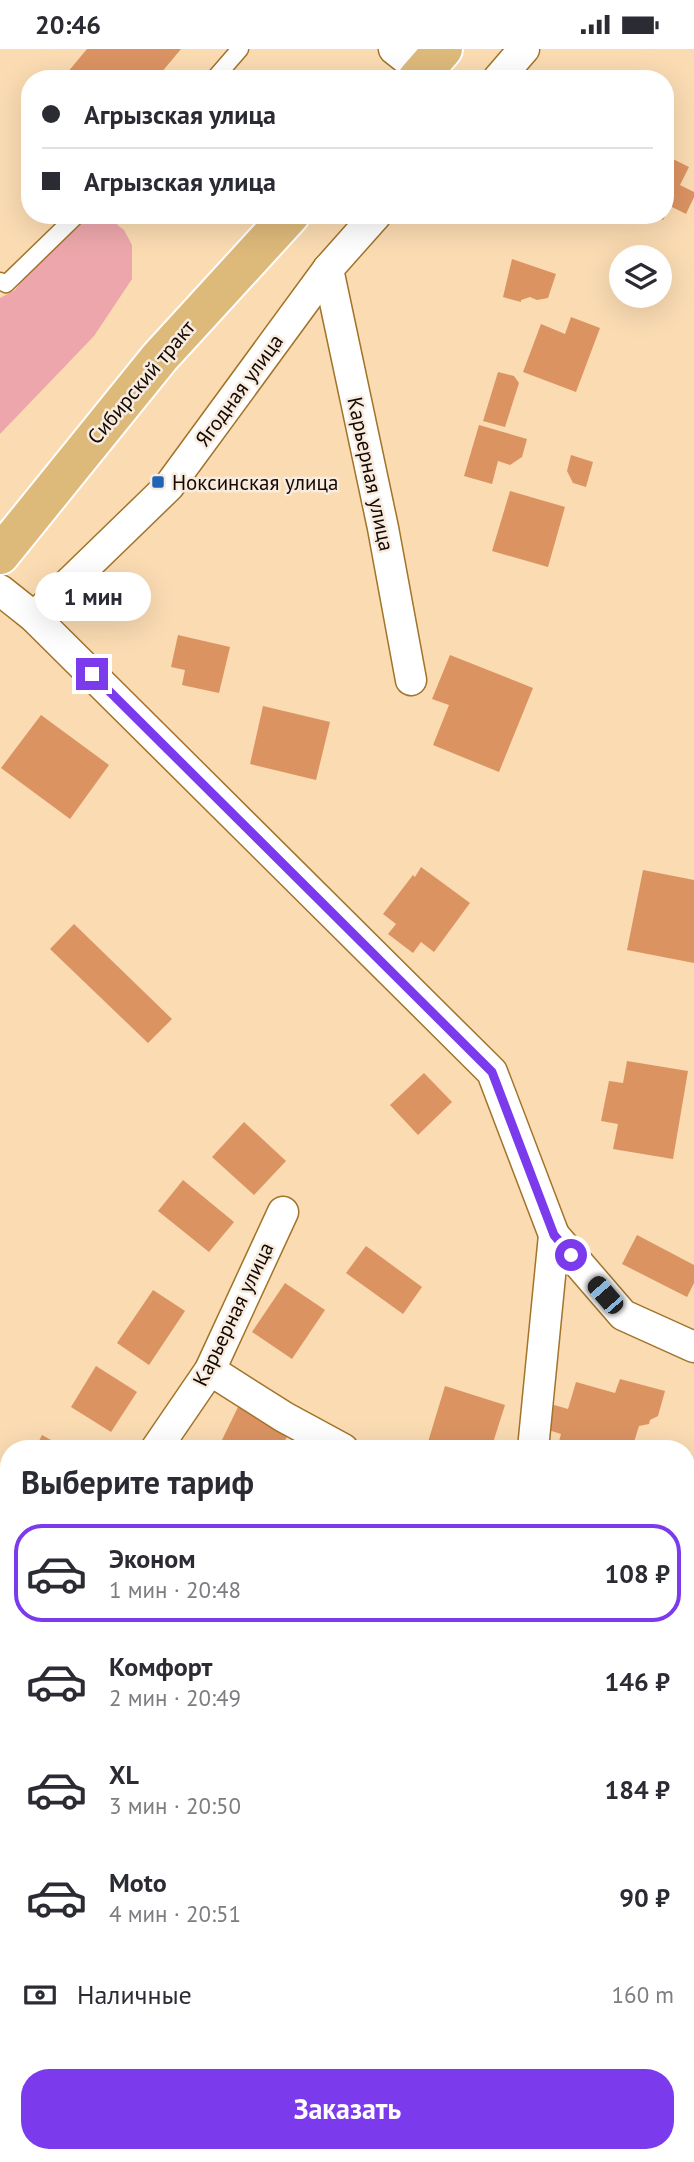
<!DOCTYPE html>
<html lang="ru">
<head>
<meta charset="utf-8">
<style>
  body { margin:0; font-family:"PT Sans",sans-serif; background:#f7f7f7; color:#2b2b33; height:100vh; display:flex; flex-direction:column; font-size:26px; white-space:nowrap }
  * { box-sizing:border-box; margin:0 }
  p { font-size:23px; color:#7c7c81 }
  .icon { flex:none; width:38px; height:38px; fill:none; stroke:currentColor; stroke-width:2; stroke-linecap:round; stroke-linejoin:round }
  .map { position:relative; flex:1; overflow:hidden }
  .drawer { position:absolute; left:0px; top:1391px; width:695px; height:723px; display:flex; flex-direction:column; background:#fff; border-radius:28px 28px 0 0; box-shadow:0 7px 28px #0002 }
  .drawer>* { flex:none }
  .hud { position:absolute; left:21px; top:21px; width:653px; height:154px; border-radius:28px; box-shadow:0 7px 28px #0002; display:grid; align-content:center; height:154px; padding:0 21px; background:#fff }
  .fabs { position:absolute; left:609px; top:196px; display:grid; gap:14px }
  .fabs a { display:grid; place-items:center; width:63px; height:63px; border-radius:50%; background:#fff; box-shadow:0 7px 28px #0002; font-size:35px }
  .end { position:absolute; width:32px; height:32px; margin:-16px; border:9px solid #7c3aed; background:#fff; box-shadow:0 0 0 4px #fff }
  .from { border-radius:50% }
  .bubble { position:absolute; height:49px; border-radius:24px; background:#fff; box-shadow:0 7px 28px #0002; font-size:23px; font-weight:800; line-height:49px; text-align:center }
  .car { position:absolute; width:21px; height:42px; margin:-21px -10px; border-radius:9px; box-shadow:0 0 5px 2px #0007; background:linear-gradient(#222 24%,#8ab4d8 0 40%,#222 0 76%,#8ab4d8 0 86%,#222 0) }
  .hud b { display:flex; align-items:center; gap:24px; height:66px; font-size:26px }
  .hud b+b { border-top:2px solid #e1e1e2 }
  .hud i { width:18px; height:18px; background:#2b2b33 }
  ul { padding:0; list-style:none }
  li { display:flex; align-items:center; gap:21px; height:98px; margin:0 14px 10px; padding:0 7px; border:4px solid transparent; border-radius:28px }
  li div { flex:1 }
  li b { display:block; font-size:26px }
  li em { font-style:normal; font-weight:800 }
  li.current { border-color:#7c3aed }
  li>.icon { width:63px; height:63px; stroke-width:1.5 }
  h2 { padding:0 21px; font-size:32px; line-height:84px }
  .pay { display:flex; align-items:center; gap:18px; height:77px; padding:0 21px; font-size:26px }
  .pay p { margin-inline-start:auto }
  .cta { display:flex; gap:14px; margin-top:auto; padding:14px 21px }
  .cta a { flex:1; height:80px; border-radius:28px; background:#7c3aed; color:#fff; font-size:28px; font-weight:800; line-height:80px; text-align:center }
  .status { display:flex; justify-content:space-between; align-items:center; height:49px; padding:0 35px; background:#fff; direction:ltr }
  .status svg { height:19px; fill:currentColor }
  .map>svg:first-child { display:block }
  .green { fill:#eda7ac }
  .building { fill:#db9362 }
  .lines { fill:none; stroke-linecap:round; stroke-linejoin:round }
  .service-casing { stroke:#a27329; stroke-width:19 }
  .minor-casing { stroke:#a27329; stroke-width:33 }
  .primary-casing { stroke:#fff; stroke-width:42 }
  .service { stroke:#fff; stroke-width:16 }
  .minor { stroke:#fff; stroke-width:30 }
  .primary { stroke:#ddb97a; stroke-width:38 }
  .route { stroke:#7c3aed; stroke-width:9 }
  .poi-dot { fill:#1e65b5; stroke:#f7ecdf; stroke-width:2.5 }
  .labels { text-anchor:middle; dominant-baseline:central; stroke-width:5; stroke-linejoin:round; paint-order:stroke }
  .street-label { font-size:21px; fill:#160800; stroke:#f7ecdf }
  .poi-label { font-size:21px; fill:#160800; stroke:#f7ecdf; text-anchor:start }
</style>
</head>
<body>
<div class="status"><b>20:46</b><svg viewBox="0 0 49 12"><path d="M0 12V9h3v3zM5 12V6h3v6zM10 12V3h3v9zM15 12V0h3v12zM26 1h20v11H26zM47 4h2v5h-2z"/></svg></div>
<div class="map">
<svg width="694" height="2113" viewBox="0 0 694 2113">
  <rect width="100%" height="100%" fill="#fadbb2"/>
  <polygon class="green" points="78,167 110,170 124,181 132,196 132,230 94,287 0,385 0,249 15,241 63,177"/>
  <g class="building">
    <polygon points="87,0 181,0 156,30 62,30"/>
    <polygon points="665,106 689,118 680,136 694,143 694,148 686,165 670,157 663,171 653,166 665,166"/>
    <polygon points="512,210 556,225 548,249 537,251 530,248 521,251 521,253 503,248"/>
    <polygon points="571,268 600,279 576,343 523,323 541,275 565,285"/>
    <polygon points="498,323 514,327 519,334 505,378 483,372"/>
    <polygon points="479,376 527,390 522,408 510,416 498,412 492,435 464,427"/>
    <polygon points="571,406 593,413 586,438 573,434 567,422"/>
    <polygon points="510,442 565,458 548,518 492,502"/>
    <polygon points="178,586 230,598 219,644 182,636 185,621 171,618"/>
    <polygon points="450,606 533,639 499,723 433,696 449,656 432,650"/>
    <polygon points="263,657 330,673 316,731 250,715"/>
    <polygon points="41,666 109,716 70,770 1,719"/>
    <polygon points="421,818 470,854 434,903 421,893 413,904 388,885 396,875 383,865 413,826 415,828"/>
    <polygon points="643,821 694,831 694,914 627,901"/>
    <polygon points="74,875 172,970 148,994 50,900"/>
    <polygon points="627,1012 688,1022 673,1110 613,1100 618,1075 601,1072 609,1032 623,1034"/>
    <polygon points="424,1024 452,1053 418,1086 390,1056"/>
    <polygon points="244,1073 286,1112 254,1146 212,1108"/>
    <polygon points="183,1131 234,1173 209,1203 158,1162"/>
    <polygon points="637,1186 694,1216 694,1234 687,1248 622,1215"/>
    <polygon points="366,1197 422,1238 403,1265 346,1224"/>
    <polygon points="285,1234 325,1261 292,1310 252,1283"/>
    <polygon points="153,1241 185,1262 149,1316 117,1294"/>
    <polygon points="96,1317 137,1343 111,1383 71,1358"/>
    <polygon points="620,1330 665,1342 658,1367 650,1371 649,1375 639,1377 634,1393 626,1396 625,1400 557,1400 561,1385 539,1378 544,1353 568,1360 576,1333 615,1344"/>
    <polygon points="445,1337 505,1356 491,1400 452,1400 428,1393"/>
    <polygon points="241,1352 292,1377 281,1400 230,1400 220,1395"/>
    <polygon points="42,1386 67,1400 35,1400"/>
    <polygon points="9,1501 9,1535 0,1530 0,1519"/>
    <polygon points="686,1542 694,1543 694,1598 686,1597"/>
    <polygon points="686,1737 694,1739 694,1801 686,1799"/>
    <polygon points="9,1882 9,1928 0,1925 0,1908"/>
    <polygon points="8,1967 9,1967 9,2018 0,2016 0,1998"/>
    <polygon points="414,2105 485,2105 482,2113 438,2113"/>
    <polygon points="561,2105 605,2105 616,2109 615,2113 558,2113"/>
  </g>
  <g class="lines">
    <defs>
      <g id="service">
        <polyline points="214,30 240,0"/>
        <polyline points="0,232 6,235 77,166"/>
      </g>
      <g id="minor">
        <polyline points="394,0 432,30"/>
        <polyline points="498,30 524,0"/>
        <polyline points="328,220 383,479 411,631"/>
        <polyline points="0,541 34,568 492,1023 554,1186 533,1400"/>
        <polyline points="34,568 169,437 328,220 376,166"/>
        <polyline points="554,1186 623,1266 694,1298"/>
        <polyline points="210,1321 284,1368 343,1400"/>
        <polyline points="156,1400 210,1321 283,1163"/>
        <polyline points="0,1748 9,1724"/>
        <polyline points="686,1927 694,1930"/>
        <polyline points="686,2031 694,2007"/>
        <polyline points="0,2038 9,2040"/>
        <polyline points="686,2051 694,2059"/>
        <polyline points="235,2105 262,2113"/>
        <polyline points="375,2113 377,2105"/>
        <polyline points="659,2113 662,2105"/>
      </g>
      <g id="primary">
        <polyline points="417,30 443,0"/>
        <polyline points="0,506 160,308 290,166"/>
      </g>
    </defs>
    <use href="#service" class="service-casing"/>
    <use href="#minor" class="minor-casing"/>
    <use href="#primary" class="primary-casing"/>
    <use href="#service" class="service"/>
    <use href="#minor" class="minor"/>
    <use href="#primary" class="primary"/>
  </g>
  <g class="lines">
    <polyline class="route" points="92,625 492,1023 554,1186 571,1206"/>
  </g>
  <rect class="poi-dot" x="151" y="426" width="14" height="14" rx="3.5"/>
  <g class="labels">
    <g class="street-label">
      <text transform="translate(141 333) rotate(-50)">Сибирский тракт</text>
      <text transform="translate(239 341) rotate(-54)">Ягодная улица</text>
      <text transform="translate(371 425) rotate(78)">Карьерная улица</text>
      <text transform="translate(233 1265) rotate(-64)">Карьерная улица</text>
    </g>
    <g class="poi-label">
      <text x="172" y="433">Ноксинская улица</text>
    </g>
  </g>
</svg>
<div class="fabs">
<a><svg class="icon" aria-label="layers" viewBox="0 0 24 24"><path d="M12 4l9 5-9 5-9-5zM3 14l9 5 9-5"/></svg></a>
</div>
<i class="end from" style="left:571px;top:1206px"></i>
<i class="end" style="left:92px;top:625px"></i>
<div class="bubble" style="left:35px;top:523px;width:116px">1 мин</div>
<i class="car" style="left:605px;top:1246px;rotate:319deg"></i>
<div class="hud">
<b><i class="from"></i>Агрызская улица</b>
<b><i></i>Агрызская улица</b>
</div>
<section class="drawer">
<h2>Выберите тариф</h2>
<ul>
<li class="current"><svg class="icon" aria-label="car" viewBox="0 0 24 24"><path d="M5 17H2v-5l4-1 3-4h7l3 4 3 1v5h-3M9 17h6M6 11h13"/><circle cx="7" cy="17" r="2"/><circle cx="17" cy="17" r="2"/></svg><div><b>Эконом</b><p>1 мин · 20:48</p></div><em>108 ₽</em></li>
<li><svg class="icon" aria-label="car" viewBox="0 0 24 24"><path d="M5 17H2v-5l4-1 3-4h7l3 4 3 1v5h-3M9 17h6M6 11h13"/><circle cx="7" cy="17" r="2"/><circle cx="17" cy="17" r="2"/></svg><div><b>Комфорт</b><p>2 мин · 20:49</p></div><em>146 ₽</em></li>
<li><svg class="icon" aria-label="car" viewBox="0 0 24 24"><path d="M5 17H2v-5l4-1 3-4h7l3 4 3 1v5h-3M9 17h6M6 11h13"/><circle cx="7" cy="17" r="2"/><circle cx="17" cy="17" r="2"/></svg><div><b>XL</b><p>3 мин · 20:50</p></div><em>184 ₽</em></li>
<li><svg class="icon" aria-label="car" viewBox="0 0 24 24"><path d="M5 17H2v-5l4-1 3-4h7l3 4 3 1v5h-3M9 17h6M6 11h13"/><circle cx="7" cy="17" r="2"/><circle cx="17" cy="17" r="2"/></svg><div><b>Moto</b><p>4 мин · 20:51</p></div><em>90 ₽</em></li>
</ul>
<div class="pay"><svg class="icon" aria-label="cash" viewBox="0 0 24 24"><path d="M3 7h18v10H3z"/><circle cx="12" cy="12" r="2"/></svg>Наличные<p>160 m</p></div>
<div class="cta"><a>Заказать</a></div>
</section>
</div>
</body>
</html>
